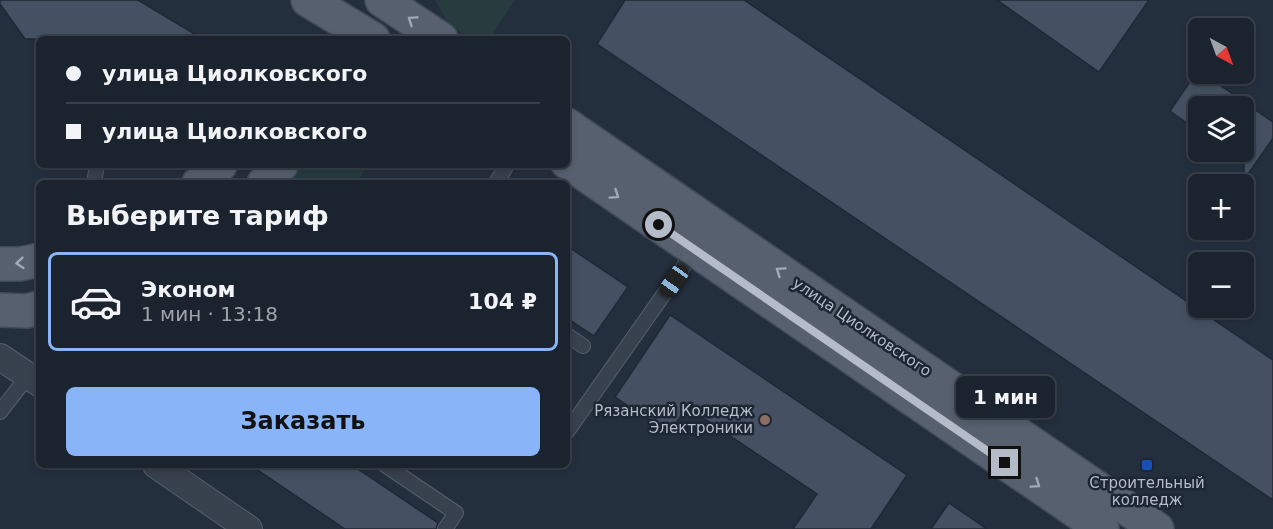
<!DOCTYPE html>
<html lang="ru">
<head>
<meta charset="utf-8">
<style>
  body { margin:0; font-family:"DejaVu Sans",sans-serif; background:#282f3a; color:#f1f3f6; height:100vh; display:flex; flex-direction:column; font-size:22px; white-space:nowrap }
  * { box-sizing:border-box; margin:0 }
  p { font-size:20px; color:#a0a4aa }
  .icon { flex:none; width:33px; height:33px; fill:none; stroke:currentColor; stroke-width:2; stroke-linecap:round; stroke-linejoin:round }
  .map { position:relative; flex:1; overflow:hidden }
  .sheet { position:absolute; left:36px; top:180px; width:534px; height:288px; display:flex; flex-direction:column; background:#1b232e; border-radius:9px; box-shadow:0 3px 9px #0003,0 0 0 2px #39404a }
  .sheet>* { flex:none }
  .top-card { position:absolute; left:36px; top:36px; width:534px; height:132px; border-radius:9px; box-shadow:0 3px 9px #0003,0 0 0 2px #39404a; display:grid; align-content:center; height:132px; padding:0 30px; background:#1b232e }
  .needle { width:39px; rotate:139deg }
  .fabs { position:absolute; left:1188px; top:18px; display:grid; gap:12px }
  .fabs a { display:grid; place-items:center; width:66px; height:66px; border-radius:9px; background:#1b232e; box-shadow:0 3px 9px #0003,0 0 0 2px #39404a; font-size:30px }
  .end { position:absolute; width:27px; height:27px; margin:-14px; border:8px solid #b4bcc9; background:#111; box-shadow:0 0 0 3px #111 }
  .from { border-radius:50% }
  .bubble { position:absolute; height:42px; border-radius:9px; background:#1b232e; box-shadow:0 3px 9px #0003,0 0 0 2px #39404a; font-size:20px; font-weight:600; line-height:42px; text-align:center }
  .car { position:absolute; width:18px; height:36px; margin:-18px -9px; border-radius:8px; box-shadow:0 0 4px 2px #0007; background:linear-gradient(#222 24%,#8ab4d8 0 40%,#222 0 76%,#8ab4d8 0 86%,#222 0) }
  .top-card b { display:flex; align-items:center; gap:21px; height:57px; font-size:22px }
  .top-card b+b { border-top:2px solid #39404a }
  .top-card i { width:15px; height:15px; background:#f1f3f6 }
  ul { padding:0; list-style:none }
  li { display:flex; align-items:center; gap:18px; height:99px; margin:0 12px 9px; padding:0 18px; border:3px solid transparent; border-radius:9px }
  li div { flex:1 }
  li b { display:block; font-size:22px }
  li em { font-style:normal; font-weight:600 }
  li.on { border-color:#8ab4f8 }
  li>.icon { width:54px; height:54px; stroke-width:1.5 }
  h2 { padding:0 30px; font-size:27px; line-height:72px }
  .cta { display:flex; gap:12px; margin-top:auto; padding:12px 30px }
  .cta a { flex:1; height:69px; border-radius:9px; background:#8ab4f8; color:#111; font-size:24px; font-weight:600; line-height:69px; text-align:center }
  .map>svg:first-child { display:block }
  .green { fill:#263c3f }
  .building { fill:#455162; stroke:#1f2835; stroke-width:1.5 }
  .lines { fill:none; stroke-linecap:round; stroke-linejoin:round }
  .service-casing { stroke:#565f6c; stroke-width:16 }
  .minor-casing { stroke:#565f6c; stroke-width:28 }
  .primary-casing { stroke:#414a57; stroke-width:36 }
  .service { stroke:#38414e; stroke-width:14 }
  .minor { stroke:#38414e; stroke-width:26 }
  .primary { stroke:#56606e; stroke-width:33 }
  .oneway { stroke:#a1aab7 }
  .route { stroke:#b4bcc9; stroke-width:8 }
  .education-dot { fill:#8d6e63; stroke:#1d2633; stroke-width:2 }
  .transit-dot { fill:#1a4fb4; stroke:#1d2633; stroke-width:2 }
  .labels { text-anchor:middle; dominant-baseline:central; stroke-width:5; stroke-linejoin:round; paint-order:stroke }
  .street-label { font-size:15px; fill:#b4bcc9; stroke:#1d2633 }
  .poi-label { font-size:15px; fill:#b4bcc9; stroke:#1d2633; text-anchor:end }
</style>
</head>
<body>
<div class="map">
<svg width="1273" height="529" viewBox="0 0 1273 529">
  <rect width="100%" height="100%" fill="#242f3e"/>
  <g class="green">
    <polygon points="435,0 515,0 489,39 470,39 449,24"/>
    <polygon points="298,165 368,165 356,183 284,183"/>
  </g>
  <g class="building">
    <polygon points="0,0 138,0 203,39 25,39 0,4"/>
    <polygon points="625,0 744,0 1273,360 1273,500 597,44"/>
    <polygon points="997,0 1149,0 1099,72"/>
    <polygon points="1198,70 1198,74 1204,74 1273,122 1273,138 1244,180 1244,106 1198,106 1198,131 1170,111"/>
    <polygon points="567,246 628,287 594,336 567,318"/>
    <polygon points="670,315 907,475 871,529 793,529 817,494 687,407 669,433 615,397"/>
    <polygon points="250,465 352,465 438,523 436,529 345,529"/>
    <polygon points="949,503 987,529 931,529"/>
  </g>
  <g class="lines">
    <defs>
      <g id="service">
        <polyline points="94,183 97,165"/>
        <polyline points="496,183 507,165"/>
        <polyline points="567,335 583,346"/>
        <polyline points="0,412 28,376"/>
        <polyline points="567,432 695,250"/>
        <polyline points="385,465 456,513 445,529"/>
      </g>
      <g id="minor">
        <polyline points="0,357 39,383"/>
        <polyline points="156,465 249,529"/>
      </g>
      <g id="primary">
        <polyline points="308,0 373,39"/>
        <polyline points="382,0 441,39"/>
        <polyline points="567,125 1157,529"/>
        <polyline points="567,162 1102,529"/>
        <polyline points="199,183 220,165"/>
        <polyline points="264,183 281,165"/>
        <polyline points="0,264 20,264 39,260"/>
        <polyline points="0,310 27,311 39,308"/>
      </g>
    </defs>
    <use href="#service" class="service-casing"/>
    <use href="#minor" class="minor-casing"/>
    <use href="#primary" class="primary-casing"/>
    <use href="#service" class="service"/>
    <use href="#minor" class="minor"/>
    <use href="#primary" class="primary"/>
  </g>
  <defs><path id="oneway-chevron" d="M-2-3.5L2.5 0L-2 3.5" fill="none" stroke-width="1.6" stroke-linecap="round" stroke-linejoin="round" transform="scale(1.5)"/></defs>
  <g class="oneway">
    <use href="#oneway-chevron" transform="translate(412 20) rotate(-146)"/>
    <use href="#oneway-chevron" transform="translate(615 195) rotate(34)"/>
    <use href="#oneway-chevron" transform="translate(20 263) rotate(175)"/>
    <use href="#oneway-chevron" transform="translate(780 271) rotate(-146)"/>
    <use href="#oneway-chevron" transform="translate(1036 484) rotate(34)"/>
  </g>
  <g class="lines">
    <polyline class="route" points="659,225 1005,463"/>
  </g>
  <circle class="education-dot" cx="765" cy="420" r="6"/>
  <rect class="transit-dot" x="1141" y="459" width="12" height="12" rx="3"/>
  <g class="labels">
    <g class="street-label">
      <text transform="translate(862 327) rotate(34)">улица Циолковского</text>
    </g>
    <g class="poi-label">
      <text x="753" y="411">Рязанский Колледж<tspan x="753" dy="17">Электроники</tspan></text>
      <text x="1147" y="483" text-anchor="middle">Строительный<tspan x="1147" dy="17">колледж</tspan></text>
    </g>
  </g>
</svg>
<div class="fabs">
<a><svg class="needle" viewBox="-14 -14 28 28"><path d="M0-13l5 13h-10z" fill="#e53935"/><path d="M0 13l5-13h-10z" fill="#a0a4aa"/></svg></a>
<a><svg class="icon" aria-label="layers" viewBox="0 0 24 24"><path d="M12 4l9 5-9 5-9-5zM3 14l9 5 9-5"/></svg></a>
<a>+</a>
<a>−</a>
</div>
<i class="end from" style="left:659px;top:225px"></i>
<i class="end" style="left:1005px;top:463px"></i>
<div class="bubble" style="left:956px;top:376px;width:99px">1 мин</div>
<i class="car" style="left:674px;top:281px;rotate:215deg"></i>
<div class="top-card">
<b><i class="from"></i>улица Циолковского</b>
<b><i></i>улица Циолковского</b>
</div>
<section class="sheet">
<h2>Выберите тариф</h2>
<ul>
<li class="on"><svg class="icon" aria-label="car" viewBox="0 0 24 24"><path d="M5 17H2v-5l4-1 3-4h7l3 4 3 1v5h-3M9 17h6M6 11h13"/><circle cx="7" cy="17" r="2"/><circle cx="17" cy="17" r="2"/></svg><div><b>Эконом</b><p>1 мин · 13:18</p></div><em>104 ₽</em></li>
</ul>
<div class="cta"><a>Заказать</a></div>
</section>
</div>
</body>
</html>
